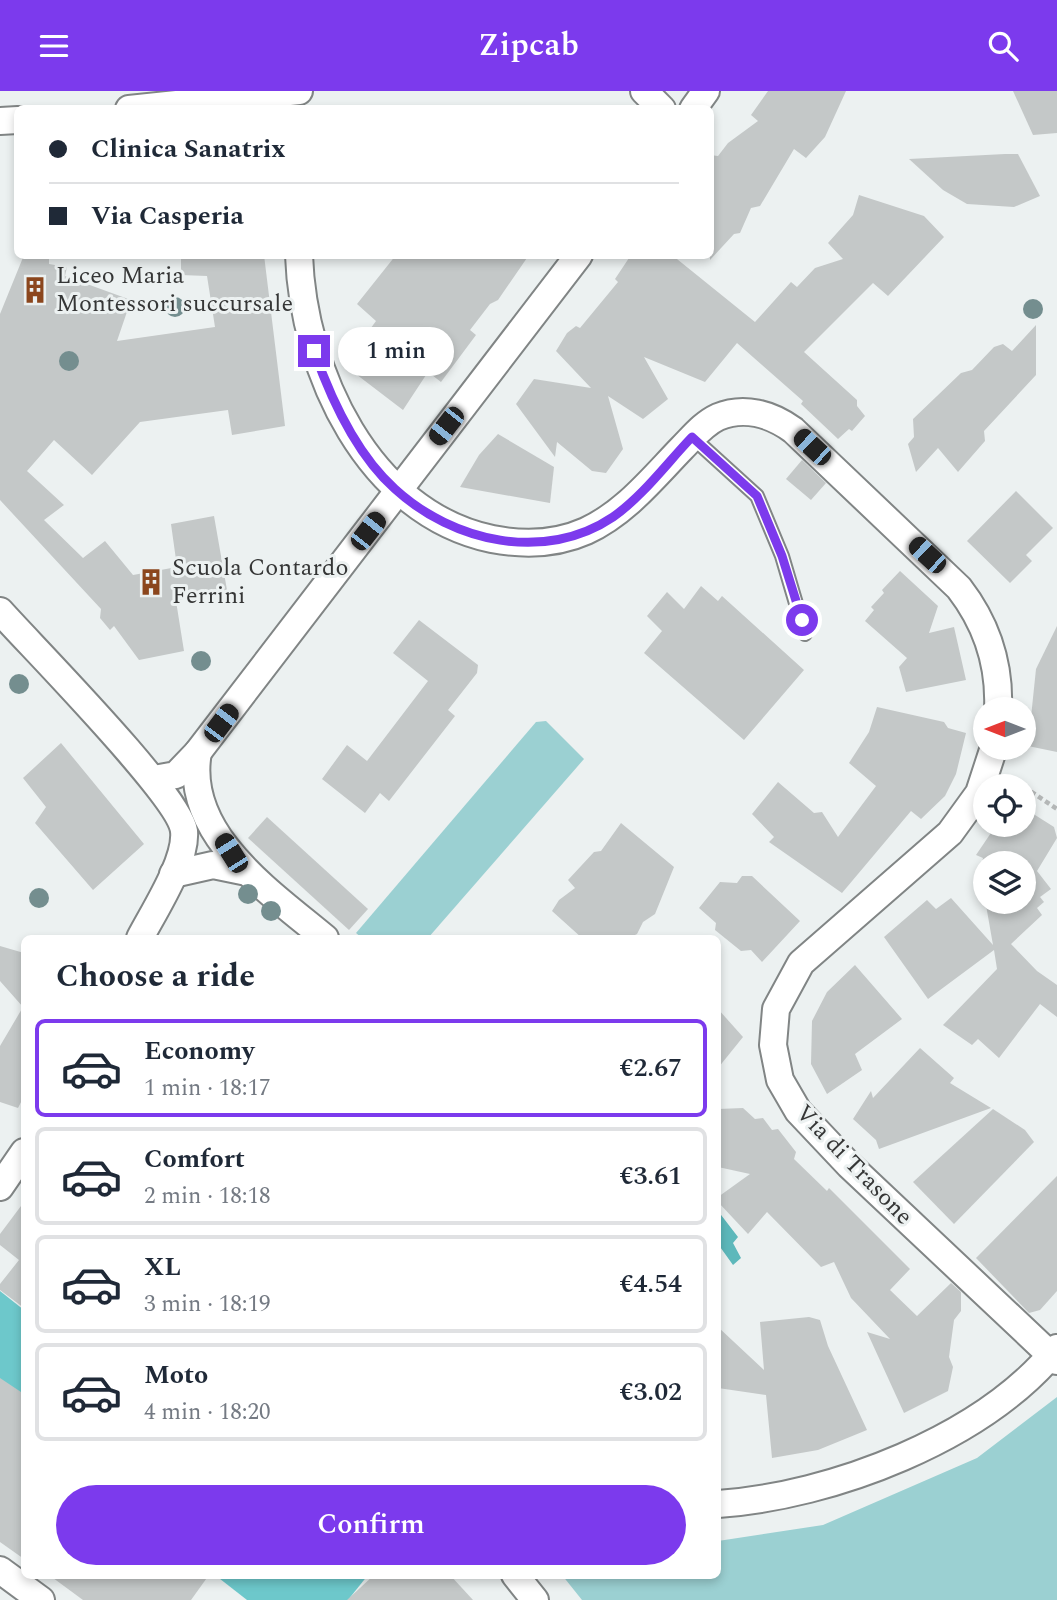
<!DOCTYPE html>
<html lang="en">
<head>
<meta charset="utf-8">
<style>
  body { margin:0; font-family:Spectral,serif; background:#f6f6f7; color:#1f2937; height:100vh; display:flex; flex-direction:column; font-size:26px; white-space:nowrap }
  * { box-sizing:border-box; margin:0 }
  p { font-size:23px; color:#747a83 }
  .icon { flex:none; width:38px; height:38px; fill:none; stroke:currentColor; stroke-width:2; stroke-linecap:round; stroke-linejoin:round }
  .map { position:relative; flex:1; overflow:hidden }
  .panel { position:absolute; left:21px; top:844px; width:700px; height:644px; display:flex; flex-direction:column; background:#fff; border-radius:10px; box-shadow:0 4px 10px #0003 }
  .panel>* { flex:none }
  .hud { position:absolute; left:14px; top:14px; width:700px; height:154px; border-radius:10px; box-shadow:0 4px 10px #0003; display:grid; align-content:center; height:154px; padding:0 35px; background:#fff }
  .needle { width:46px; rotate:270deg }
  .tools { position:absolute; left:973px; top:606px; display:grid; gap:14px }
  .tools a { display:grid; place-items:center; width:63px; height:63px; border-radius:50%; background:#fff; box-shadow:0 4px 10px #0003; font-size:35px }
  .end { position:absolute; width:32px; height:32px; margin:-16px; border:9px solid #7c3aed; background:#fff; box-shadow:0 0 0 4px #fff }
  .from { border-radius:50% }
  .bubble { position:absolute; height:49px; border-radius:24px; background:#fff; box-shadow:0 4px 10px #0003; font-size:23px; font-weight:600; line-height:49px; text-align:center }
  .car { position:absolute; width:21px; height:42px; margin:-21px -10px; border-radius:9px; box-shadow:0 0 5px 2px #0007; background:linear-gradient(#222 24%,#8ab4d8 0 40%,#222 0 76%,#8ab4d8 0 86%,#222 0) }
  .hud b { display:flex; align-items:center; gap:24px; height:66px; font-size:26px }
  .hud b+b { border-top:2px solid #e0e1e3 }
  .hud i { width:18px; height:18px; background:#1f2937 }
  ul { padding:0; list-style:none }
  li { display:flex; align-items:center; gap:21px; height:98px; margin:0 14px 10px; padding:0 21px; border:4px solid #e0e1e3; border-radius:10px }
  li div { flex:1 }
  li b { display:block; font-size:26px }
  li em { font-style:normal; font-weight:600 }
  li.on { border-color:#7c3aed }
  li>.icon { width:63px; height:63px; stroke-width:1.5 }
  h2 { padding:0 35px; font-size:32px; line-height:84px }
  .action { display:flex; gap:14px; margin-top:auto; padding:14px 35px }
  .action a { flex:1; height:80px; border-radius:42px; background:#7c3aed; color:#fff; font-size:28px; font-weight:600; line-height:80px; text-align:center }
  header { display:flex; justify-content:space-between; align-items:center; height:91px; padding:0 35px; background:#7c3aed; color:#fff; font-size:32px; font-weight:600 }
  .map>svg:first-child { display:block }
  .green { fill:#9bd0d2 }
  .forest { fill:#6dc8cb }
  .water { fill:#5db8bb }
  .building { fill:#c4c8c8; fill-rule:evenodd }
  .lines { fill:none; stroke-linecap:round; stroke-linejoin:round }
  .service-casing { stroke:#818585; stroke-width:16 }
  .minor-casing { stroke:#818585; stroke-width:30 }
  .path { stroke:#b4b7b7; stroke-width:4.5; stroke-dasharray:5 3.5; stroke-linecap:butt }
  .service { stroke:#fff; stroke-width:12 }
  .minor { stroke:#fff; stroke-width:26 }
  .tree { fill:#748e8f }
  .route { stroke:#7c3aed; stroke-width:9 }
  .labels { text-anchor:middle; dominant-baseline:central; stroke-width:6; stroke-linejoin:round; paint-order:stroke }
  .poi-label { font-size:24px; fill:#353636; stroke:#ecf1f1; text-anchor:start }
  .street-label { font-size:24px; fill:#353636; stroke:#ecf1f1 }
</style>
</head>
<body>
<header><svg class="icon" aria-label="menu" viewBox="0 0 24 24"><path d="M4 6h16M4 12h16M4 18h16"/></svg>Zipcab<svg class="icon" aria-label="search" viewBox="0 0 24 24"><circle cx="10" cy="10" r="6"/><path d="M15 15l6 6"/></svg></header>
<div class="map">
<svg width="1057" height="1509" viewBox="0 0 1057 1509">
  <rect width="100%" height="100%" fill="#ecf1f1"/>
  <g class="green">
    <polygon points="546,630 584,668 428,847 362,847 356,842 536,631"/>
    <polygon points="1057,1306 1057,1509 582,1509 562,1484 718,1484 718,1450 823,1434 977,1367"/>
  </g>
  <g class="forest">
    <polygon points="0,1200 24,1219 24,1308 0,1289"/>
    <polygon points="215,1484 368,1484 348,1509 247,1509"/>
  </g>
  <polygon class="water" points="718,1120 738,1146 733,1152 741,1167 733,1174 718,1153"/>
  <g class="building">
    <polygon points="768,0 846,0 825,46 806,67 794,58 760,115 751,117 740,142 734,143 710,169 710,64 718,65 728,52 758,30 751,24"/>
    <polygon points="1013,0 1057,0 1057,42 1033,44"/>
    <polygon points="1005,63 1018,63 1040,105 1014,116 967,113 943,99 909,68"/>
    <polygon points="859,104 924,125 944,146 888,205 873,192 804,261 857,309 857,315 865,325 852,340 849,338 838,348 801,313 803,310 737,252 705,291 644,266 668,308 643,328 608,305 623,358 606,382 592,380 557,351 555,366 516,313 534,288 591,297 556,260 567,242 576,235 580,237 618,191 615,188 631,164 672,164 755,231 791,191 797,196 815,177 843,168 828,152 853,124"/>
    <polygon points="24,164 49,164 49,173 67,176 65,185 131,209 117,250 215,236 207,185 181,184 181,164 264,164 285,335 232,344 228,319 140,331 92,384 54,349 27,380 64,414 44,429 83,467 105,450 133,484 177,476 171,433 214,425 227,499 176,510 184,560 139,569 114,535 110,539 100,527 101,518 0,409 0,223"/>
    <polygon points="396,164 529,164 498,209 490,213 470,239 476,244 441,291 428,281 403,319 348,277 358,263 357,256 376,230 357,213"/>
    <polygon points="1036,234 1036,284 984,340 985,350 958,381 938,357 916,381 908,353 914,346 913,328 961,282 972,279 994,256 1003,253 1012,260"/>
    <polygon points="498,343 554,376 550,412 460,396 479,364"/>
    <polygon points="802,369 826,392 811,409 786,388"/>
    <polygon points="1016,400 1053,437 1026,464 1032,470 1010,492 967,450"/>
    <polygon points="900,480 938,515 929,542 954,536 966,589 906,601 899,576 907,567 865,530 874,519 871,516 884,502 882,499"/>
    <polygon points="701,495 718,510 722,505 804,579 744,649 644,562 662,540 647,525 667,501 684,518"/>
    <polygon points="419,529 478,574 477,582 448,619 455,625 389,710 380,702 365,722 322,688 347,654 367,670 428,590 393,562"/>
    <polygon points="1057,535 1057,661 1028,655 1036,578"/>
    <polygon points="877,616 944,631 948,637 966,642 956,683 945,705 921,728 911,720 842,802 769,751 774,746 752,723 778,691 814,722 822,721 838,746 876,695 849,672 869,641"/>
    <polygon points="61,652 144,753 93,799 35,732 46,716 23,687"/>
    <path d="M 1024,717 L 1054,736 L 1057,747 L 1037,780 L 1051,798 L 1040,806 L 1044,811 L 1037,817 L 1042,824 L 1011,853 L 1037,880 L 1057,894 L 1057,926 L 1040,913 L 999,967 L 978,948 L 972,954 L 943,934 L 997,878 L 994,859 L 928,908 L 884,846 L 927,809 L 936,818 L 951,807 L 993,854 L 980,780 L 983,767 L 976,764 L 997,733 L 1024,733 ZM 985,772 L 1024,772 L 1024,810 L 985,810 Z"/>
    <polygon points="267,726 368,818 349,839 248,747"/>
    <polygon points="621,732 674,776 655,823 643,831 637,843 629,847 582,847 552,820 559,809 575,797 568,789 594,761 601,760"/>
    <polygon points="742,785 752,785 800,830 762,871 751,859 741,860 715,839 716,832 699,817 720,791 737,792"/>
    <polygon points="0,855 24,862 24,1005 18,1017 0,1011 0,955 23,916 0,890"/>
    <polygon points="855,874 902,928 855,963 862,979 827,1003 811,973 812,930 827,901"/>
    <polygon points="718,918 743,946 718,977"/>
    <polygon points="920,957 954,987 950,992 991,1017 879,1058 876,1049 853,1028 871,1000 873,1007"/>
    <polygon points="743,1017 755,1028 763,1027 772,1039 778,1038 796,1061 794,1068 827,1100 829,1097 910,1178 890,1199 917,1225 951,1192 961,1201 961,1220 954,1229 949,1266 953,1276 948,1300 904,1322 867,1241 890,1248 851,1207 834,1171 821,1176 767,1121 748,1143 718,1111 718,1106 750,1083 718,1076 718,1018"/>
    <polygon points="993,1018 1025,1039 1034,1051 954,1133 913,1091"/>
    <polygon points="1057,1085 1057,1200 1040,1219 1029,1222 976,1167"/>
    <polygon points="24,1111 24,1217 0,1199 0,1193 19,1169 0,1154 0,1143"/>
    <polygon points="809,1226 820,1229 828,1255 867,1339 818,1359 772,1367 766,1304 718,1297 718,1236 764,1279 760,1231"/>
    <polygon points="0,1287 24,1303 24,1468 0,1451"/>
    <polygon points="49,1484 209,1484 191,1509 83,1509"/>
    <polygon points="374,1484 450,1484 473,1509 347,1509"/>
  </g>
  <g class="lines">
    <defs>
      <polyline id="service" points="692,346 757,405 782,465 805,543"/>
      <g id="minor">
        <polyline points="644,0 662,18"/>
        <polyline points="129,18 299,0"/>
        <polyline points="693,18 706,0"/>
        <polyline points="0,30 18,29"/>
        <path d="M 299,164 C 303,280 368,422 492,448 C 523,454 557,453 586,440 C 625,422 652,388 682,357 C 693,346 703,333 718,326 C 744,315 771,323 793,339 L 959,497 C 986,532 1000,573 998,618"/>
        <path d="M 0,520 C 32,556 180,705 184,740 C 187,770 154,820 140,847"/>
        <polyline points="994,656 979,702 950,742 801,872 776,918 773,954 780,989 798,1020 849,1074 1057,1270"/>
        <path d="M 198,661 C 183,743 270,801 325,847"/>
        <polyline points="154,688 176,684 198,661 579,164"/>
        <polyline points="173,783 213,774 247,781"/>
        <polyline points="0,1096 24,1061"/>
        <path d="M 718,1413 C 832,1405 983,1348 1057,1257"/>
        <polyline points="0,1479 41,1509"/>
        <polyline points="515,1484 535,1509"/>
      </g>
    </defs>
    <use href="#service" class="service-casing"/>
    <use href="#minor" class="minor-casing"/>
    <g class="path">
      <polyline points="1011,688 1021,695"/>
      <polyline points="1024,696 1057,718"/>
    </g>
    <use href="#service" class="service"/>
    <use href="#minor" class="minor"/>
  </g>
  <g class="tree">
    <circle cx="175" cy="216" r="10"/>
    <circle cx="1033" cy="218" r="10"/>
    <circle cx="69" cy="270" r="10"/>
    <circle cx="201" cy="570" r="10"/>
    <circle cx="19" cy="593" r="10"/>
    <circle cx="248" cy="803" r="10"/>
    <circle cx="39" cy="807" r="10"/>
    <circle cx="271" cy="820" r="10"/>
  </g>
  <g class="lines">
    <path class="route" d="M 314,260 C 331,308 357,364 395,398 C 453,451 545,472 613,426 C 643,405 667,372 692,346 L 757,405 L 782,465 L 802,529"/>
  </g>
  <defs>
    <symbol id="building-bare" viewBox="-9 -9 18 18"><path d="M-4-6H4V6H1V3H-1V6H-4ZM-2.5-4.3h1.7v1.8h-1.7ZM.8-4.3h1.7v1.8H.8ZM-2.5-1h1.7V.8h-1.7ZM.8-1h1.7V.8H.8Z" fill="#8b461d" stroke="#ecf1f1" stroke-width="2.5" paint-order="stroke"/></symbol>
  </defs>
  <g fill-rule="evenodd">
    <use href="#building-bare" x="16" y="180" width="38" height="38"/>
    <use href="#building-bare" x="132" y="472" width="38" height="38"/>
  </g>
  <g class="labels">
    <g class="poi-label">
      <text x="56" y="185">Liceo Maria<tspan x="56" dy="28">Montessori succursale</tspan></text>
      <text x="172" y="477">Scuola Contardo<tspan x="172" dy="28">Ferrini</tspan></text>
    </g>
    <g class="street-label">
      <text transform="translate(854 1074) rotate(46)">Via di Trasone</text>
    </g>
  </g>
</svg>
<div class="tools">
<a><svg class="needle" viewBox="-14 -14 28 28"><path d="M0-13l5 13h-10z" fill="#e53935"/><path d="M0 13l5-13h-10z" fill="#747a83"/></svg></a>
<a><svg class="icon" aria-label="locate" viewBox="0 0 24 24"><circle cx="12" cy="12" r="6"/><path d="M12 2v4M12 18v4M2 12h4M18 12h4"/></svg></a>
<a><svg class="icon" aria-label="layers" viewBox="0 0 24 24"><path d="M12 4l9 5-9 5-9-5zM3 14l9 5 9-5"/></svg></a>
</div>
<i class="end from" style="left:802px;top:529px"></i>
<i class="end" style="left:314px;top:260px"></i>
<div class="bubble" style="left:338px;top:236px;width:116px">1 min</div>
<i class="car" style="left:446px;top:335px;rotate:218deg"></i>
<i class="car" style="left:812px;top:356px;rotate:313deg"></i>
<i class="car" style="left:368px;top:440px;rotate:38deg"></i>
<i class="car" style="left:927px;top:464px;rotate:313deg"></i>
<i class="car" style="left:221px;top:632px;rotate:37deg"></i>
<i class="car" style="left:231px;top:762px;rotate:328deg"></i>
<div class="hud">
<b><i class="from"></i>Clinica Sanatrix</b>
<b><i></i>Via Casperia</b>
</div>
<section class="panel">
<h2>Choose a ride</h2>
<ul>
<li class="on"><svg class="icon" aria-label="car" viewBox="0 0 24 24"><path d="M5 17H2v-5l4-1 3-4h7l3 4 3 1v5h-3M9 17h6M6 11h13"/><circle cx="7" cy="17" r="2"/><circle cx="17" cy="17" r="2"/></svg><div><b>Economy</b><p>1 min · 18:17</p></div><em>€2.67</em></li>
<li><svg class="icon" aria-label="car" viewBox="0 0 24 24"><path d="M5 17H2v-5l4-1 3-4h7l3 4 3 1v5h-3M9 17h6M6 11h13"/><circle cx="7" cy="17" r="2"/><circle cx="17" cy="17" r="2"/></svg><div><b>Comfort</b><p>2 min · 18:18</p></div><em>€3.61</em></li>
<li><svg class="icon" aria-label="car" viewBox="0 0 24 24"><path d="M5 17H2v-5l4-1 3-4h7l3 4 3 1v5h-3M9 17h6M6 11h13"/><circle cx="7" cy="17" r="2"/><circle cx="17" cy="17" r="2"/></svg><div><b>XL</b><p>3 min · 18:19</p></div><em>€4.54</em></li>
<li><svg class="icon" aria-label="car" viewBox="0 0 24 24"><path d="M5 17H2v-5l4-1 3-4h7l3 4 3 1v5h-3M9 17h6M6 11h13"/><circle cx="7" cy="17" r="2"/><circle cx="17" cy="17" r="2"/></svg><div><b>Moto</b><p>4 min · 18:20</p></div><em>€3.02</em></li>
</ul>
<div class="action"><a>Confirm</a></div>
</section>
</div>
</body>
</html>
